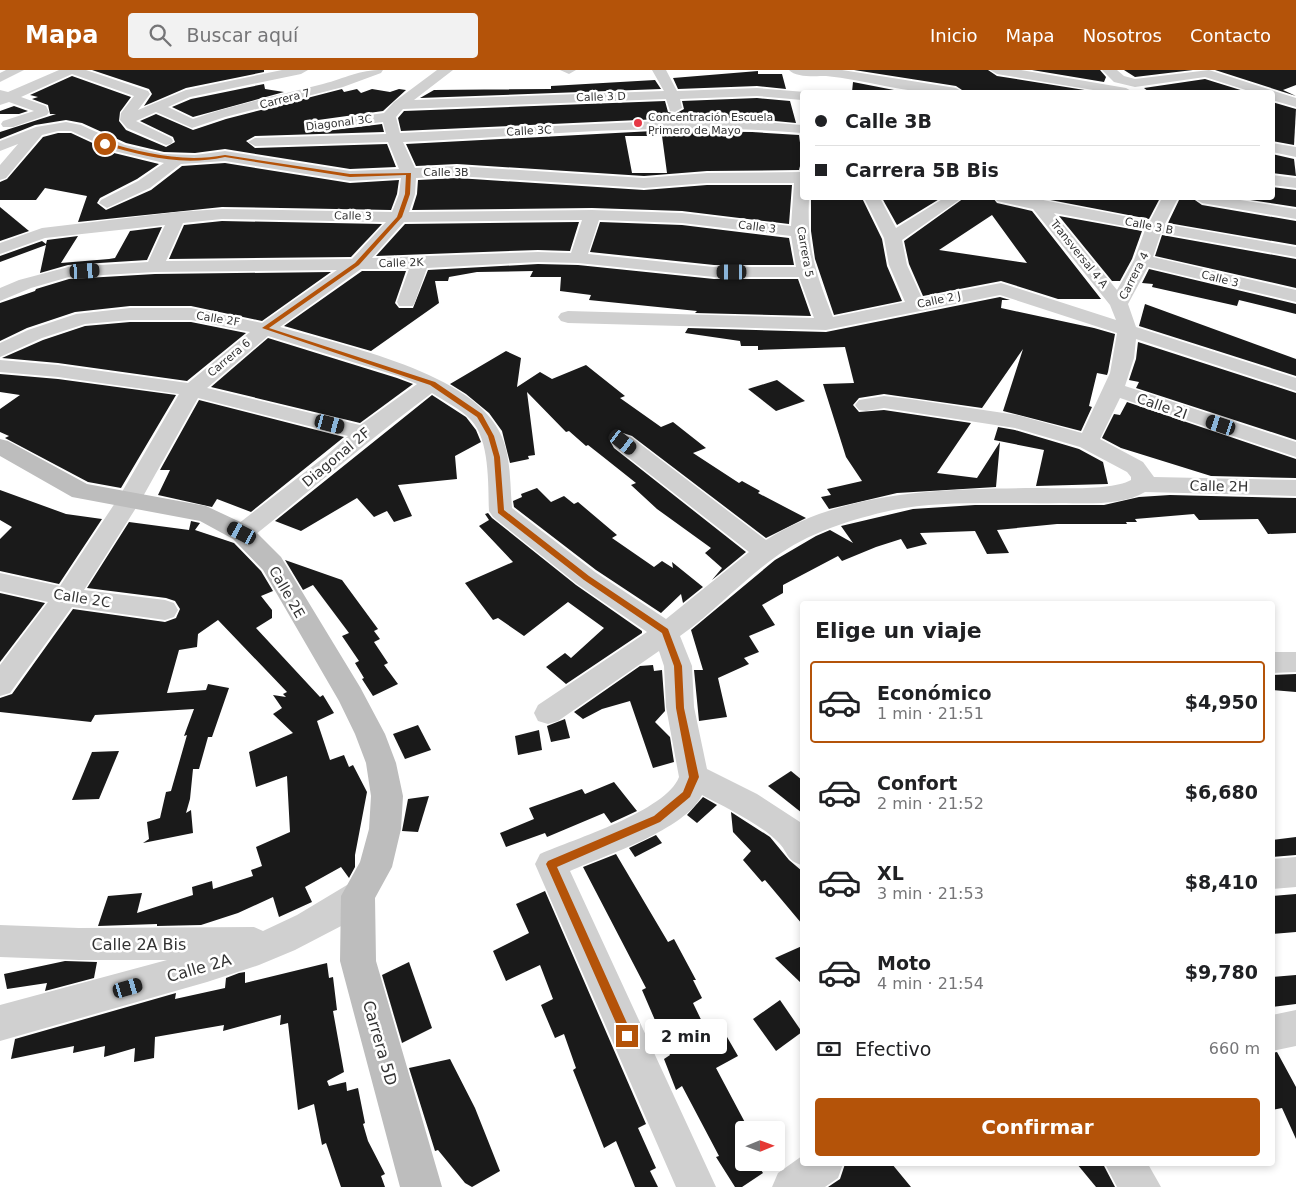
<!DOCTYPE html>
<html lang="es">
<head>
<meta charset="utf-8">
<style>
  body { margin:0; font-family:"DejaVu Sans",sans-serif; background:#f2f2f2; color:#202124; height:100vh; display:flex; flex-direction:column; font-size:19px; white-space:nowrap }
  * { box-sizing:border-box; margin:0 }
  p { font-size:16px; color:#757577 }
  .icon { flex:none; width:28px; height:28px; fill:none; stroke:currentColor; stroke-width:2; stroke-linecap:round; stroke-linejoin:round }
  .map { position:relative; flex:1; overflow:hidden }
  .sheet { position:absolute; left:800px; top:531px; width:475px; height:565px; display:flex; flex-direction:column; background:#fff; border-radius:5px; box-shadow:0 2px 8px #0003 }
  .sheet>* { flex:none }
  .hud { position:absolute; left:800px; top:20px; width:475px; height:110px; border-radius:5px; box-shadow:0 2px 8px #0003; display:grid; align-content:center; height:110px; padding:0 15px; background:#fff }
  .needle { width:32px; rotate:89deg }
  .controls { position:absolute; left:735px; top:1051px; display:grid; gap:10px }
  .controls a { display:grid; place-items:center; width:50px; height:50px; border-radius:5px; background:#fff; box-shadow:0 2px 8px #0003; font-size:25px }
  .end { position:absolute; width:22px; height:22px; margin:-11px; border:6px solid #b45309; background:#fff; box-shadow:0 0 0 2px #fff }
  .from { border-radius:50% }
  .bubble { position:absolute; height:35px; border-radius:5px; background:#fff; box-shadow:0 2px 8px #0003; font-size:16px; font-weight:700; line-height:35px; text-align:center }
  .car { position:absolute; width:15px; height:30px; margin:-15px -8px; border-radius:6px; box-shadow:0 0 4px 1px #0007; background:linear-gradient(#222 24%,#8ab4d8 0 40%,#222 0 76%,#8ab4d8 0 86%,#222 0) }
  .hud b { display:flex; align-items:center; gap:18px; height:48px; font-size:19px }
  .hud b+b { border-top:1px solid #e0e0e0 }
  .hud i { width:12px; height:12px; background:#202124 }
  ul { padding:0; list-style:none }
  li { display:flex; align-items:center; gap:15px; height:82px; margin:0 10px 8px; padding:0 5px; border:2px solid transparent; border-radius:5px }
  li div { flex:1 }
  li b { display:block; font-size:19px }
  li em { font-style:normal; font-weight:700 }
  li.active { border-color:#b45309 }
  li>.icon { width:45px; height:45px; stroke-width:1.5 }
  h2 { padding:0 15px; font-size:22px; line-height:60px }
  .pay { display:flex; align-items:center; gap:12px; height:55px; padding:0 15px; font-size:19px }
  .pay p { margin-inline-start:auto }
  .cta { display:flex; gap:10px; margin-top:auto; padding:10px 15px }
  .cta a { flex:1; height:58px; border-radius:5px; background:#b45309; color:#fff; font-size:20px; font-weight:700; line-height:58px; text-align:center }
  header { display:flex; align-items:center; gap:30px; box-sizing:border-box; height:70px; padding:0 25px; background:#b45309; color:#fff }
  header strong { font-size:24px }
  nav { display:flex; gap:28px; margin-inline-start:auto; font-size:18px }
  .search { width:350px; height:45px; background:#f2f2f2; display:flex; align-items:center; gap:12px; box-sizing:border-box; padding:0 18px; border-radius:5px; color:#757577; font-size:19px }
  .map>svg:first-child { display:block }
  .building { fill:#1a1a1a; fill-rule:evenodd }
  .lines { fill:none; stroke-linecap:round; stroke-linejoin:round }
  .street { fill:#d0d0d0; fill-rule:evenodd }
  .secondary { fill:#bdbdbd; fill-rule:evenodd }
  .route { fill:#b45309 }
  .poi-dot { fill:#e63946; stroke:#fff; stroke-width:2 }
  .labels { text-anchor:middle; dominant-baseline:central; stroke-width:5; stroke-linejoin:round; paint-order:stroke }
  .far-street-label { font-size:11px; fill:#333; stroke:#fff }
  .far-poi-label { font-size:11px; fill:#333; stroke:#fff; text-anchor:start }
  .street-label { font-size:14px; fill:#333; stroke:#fff }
  .near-street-label { font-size:16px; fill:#333; stroke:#fff }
</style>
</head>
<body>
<header>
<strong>Mapa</strong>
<div class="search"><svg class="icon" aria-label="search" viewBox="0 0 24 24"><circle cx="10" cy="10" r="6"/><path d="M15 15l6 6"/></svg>Buscar aquí</div>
<nav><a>Inicio</a><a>Mapa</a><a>Nosotros</a><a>Contacto</a></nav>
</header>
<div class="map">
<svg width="1296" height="1117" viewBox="0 0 1296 1117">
  <rect width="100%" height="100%" fill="#fff"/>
  <g class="building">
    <polygon points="92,0 264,0 264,2 186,18 144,36 152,24 149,19"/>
    <polygon points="854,0 988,0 997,6 1097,22 965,22 956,16"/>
    <polygon points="1032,0 1100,0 1106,7 1104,12"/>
    <polygon points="1124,0 1193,0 1135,7"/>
    <polygon points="1215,0 1296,0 1296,15 1283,20 1296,26"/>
    <polygon points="758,1 758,4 782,4 786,19 757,16 678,19 673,8"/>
    <polygon points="72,6 131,27 120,42 119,51 126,60 166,77 175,72 173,67 140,51 156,44 193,60 226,49 342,19 344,22 357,19 361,23 372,19 390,22 399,19 406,20 383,41 318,50 309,55 318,62 382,54 384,62 255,66 246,71 255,78 387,74 396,97 350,99 225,79 195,83 164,82 126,73 82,53 66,50 35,55 0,69 0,62 56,44 50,44 48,35 32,29 38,27 30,25"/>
    <polygon points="1205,9 1247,22 1149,22 1144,18"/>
    <polygon points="655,10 661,19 420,28 434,20 551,19 551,16"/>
    <polygon points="853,12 894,20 912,22 852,22"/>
    <polygon points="264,14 265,19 284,22 193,47 172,37 191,29"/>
    <polygon points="757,28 790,31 796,53 742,48 682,48 401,61 398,48 404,41 665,31 668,42 675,44 684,39 682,31"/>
    <polygon points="1272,32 1296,39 1294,75 1272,71"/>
    <polygon points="14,36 28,41 19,44 0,44 0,41"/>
    <path d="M 653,61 L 752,62 L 799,65 L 802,88 L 799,100 L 707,101 L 644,106 L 457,94 L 416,96 L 406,74 ZM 625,66 L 662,66 L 667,103 L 632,103 Z"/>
    <polygon points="58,63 71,63 114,83 159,94 137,109 100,128 97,133 106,140 151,120 182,96 225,93 350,113 399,110 397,124 391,140 222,137 78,152 87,126 45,118 36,130 0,130 0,112 7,109 43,67"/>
    <polygon points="1272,84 1294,89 1296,106 1272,103"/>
    <polygon points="457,108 644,120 707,115 792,115 789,154 682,141 592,138 412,140 417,124 418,110"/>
    <polygon points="1272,117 1296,120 1296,137 1237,128 1272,128"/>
    <polygon points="811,128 862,128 882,169 887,196 902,231 834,245 815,189 811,161"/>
    <polygon points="882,128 941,128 897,155"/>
    <path d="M 964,128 L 993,128 L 997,133 L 1032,141 L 1101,229 L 1058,229 L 1001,211 L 923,226 L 909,194 L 904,171 ZM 992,145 L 1027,193 L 939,180 Z"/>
    <polygon points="1040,128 1160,128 1149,149"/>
    <polygon points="1180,128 1192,128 1202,135 1296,151 1296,175 1168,153"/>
    <polygon points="0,137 29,161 0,171"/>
    <polygon points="1059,146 1142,161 1132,189 1120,211 1112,211"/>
    <polygon points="222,151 382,154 351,187 169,189 184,155"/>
    <polygon points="579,152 570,181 538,180 376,186 405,154"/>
    <polygon points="600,152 682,155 789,168 794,195 714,195 590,182"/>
    <polygon points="162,157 147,190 68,195 40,203 46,175 0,192 0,186 42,171 46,174 47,170 78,166 61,193 109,189 115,188 130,161"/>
    <polygon points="1162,165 1296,189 1296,218 1155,186"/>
    <polygon points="538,194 578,195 714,209 798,209 811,246 695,243 697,241 589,230 591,225 560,221 561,207 530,207 533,201 477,202 449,207 448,211 435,211 439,233 371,281 284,256 362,201 406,201 395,233 399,238 413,238 428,200"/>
    <polygon points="1149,199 1296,234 1296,244 1239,230 1237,236 1152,217 1153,214 1142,213"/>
    <polygon points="331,202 262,251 191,236 130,236 75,242 27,258 0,271 0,233 35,221 36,219 69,209 155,204"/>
    <polygon points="1000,227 1010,230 1002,230 1001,238 1094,258 1115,264 1108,302 1107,305 1097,303 1089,336 1092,337 1081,361 1003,341 1023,279 982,338 884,324 859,328 853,335 859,342 884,340 971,353 937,403 977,408 1000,372 996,417 897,423 829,439 821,427 831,425 827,419 862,411 846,387 823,314 854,313 845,277 758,280 758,276 741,276 740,271 685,263 688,258 826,262"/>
    <polygon points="1145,234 1296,289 1296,306 1139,256"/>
    <polygon points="130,252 191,252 246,263 187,311 58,293 2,288 43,270 85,256"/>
    <polygon points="268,268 397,308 413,314 360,353 211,317"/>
    <polygon points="1138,272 1296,323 1296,370 1136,318 1139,312 1129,310 1136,289"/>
    <polygon points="506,281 521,288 517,317 540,302 552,309 586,295 625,326 620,328 661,357 673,352 706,378 693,383 739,413 742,411 760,421 758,423 806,448 766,468 632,366 623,363 615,365 610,371 614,378 746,482 712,510 722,498 705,483 711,478 657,439 631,415 636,413 602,386 588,375 586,376 569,361 566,362 527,322 535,385 528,386 529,389 510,393 502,361 489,343 466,324 450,314"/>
    <polygon points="0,304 58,309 176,325 121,418 88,412 5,368 9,366 0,362 0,339 20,325 0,322"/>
    <polygon points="777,310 805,331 776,341 748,319"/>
    <polygon points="432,325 466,347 476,360 481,372 455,386 457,409 398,415 412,446 394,452 387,441 374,447 357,428 301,461 275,451"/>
    <polygon points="199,330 344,367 251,442 217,429 212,437 158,425 170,400 160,400"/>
    <polygon points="1127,332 1296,389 1296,408 1211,406 1121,378 1102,368 1114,344 1120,345"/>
    <polygon points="998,357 1015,360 1079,379 1103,392 1108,414 1036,416 1044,380 994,370"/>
    <polygon points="537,418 551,432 564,426 574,434 578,432 617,465 612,468 654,497 662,491 673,498 672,492 703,517 683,533 681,524 661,543 596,500 514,437 513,431 522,427 521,424"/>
    <polygon points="0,420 66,444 102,449 59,514 0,501 0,469 12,457 0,450"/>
    <polygon points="1170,425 1296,428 1296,463 1268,464 1258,449 1199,450 1194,444 1135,449 1137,452 1126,452 1127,454 1057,454 997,460 1009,483 987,484 975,461 920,463 927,474 907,479 901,469 876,477 842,491 838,486 783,515 783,523 762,535 775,555 749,566 759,582 744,588 749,594 718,608 727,647 699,651 694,600 703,600 691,560 775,490 816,466 830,460 853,473 841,456 913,439 975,435 1104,435 1139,427"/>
    <polygon points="488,443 492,448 576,515 642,561 642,563 566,614 546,597 565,583 571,588 604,558 568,532 524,566 498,548 493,550 465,513 513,492 479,456 489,450 485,444"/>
    <polygon points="191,451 200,453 195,460 234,473 261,501 273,521 261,526 272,540 272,548 256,558 320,627 323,625 334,643 317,651 330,690 344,685 349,697 353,695 367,722 355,785 355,797 349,808 341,797 305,817 312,832 279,847 273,827 238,843 201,855 157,856 157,854 98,856 108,826 142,823 137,843 193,825 192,817 212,811 213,819 253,806 251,800 262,796 256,777 290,762 287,706 256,717 249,682 293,663 273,644 282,638 273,625 286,627 283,624 287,622 218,550 198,564 197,577 179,580 167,623 206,620 208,614 229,618 212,667 208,667 199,699 193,699 190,729 186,743 191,740 193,763 143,773 149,769 147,752 160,748 166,722 171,721 187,665 184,666 194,639 95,645 91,652 0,642 0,628 12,624 73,539 165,552 176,548 180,539 175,531 166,528 87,518 129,452 189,460"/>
    <polygon points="285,490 342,510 378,559 374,561 380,569 374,572 388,593 384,595 398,614 373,626 362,609 364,608 355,593 359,591 342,566 349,563 313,515 303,520"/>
    <polygon points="0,523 45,533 0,592"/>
    <polygon points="653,595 654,601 662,600 665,641 655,652 670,667 674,692 653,698 630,631 602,639 583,649 574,642 640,596"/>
    <polygon points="1296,604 1296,622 1272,620 1272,605"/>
    <polygon points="565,649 570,668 551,672 547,656"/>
    <polygon points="418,655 431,680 405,689 393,664"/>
    <polygon points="539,660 542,680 518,685 515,666"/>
    <polygon points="119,681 99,729 72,730 92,682"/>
    <polygon points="791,701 802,710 802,743 768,716"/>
    <polygon points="614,712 637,741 611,753 604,743 547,767 545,763 506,777 500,763 534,749 529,738 582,719 585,724"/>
    <polygon points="429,726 418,762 402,761 408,729"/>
    <polygon points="703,727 717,735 697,753 687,745"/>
    <polygon points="731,742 770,767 789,790 802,801 802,854 765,810 762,812 743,790 751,781 733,762"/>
    <polygon points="656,765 662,773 635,787 629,778"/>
    <polygon points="1296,767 1296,785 1272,787 1272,770"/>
    <polygon points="616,784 668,872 674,869 696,910 693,910 702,928 693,933 709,966 723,960 738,986 716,998 749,1060 736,1060 744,1073 744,1092 756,1092 763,1103 742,1117 735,1117 716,1087 719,1086 682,1016 676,1020 664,989 670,985 642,920 646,918 583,797"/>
    <polygon points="545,821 646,1054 638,1058 656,1098 650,1101 658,1117 635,1117 616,1071 604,1078 573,1000 576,998 564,964 555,968 541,935 553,929 540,895 506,911 493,881 529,863 516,834"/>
    <polygon points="1296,824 1296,862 1272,864 1272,826"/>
    <polygon points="802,876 802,914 775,888"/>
    <polygon points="65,891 97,892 94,908 45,921 47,913 7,919 4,904"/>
    <polygon points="409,892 432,958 402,973 382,905"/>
    <polygon points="327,893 329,908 333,907 337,940 333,941 344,1002 327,1011 329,1016 346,1012 347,1021 358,1018 365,1053 363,1054 368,1071 385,1104 381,1106 385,1117 341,1117 326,1073 322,1075 314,1034 298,1040 288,953 280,955 281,945 223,961 224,955 155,967 154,988 134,992 135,978 104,987 105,976 73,983 74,976 11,989 15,969 176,923 175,929 225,918 226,908 239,903 245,902 245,913"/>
    <polygon points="1296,905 1296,934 1272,937 1272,907"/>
    <polygon points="780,930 802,962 776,981 753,949"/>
    <polygon points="1277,982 1296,1017 1296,1069 1282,1038 1272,1040 1272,983"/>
    <polygon points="450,989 475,1038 500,1101 472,1117 465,1113 438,1080 435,1081 409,998"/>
    <polygon points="845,1094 892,1094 911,1117 828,1117 840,1109"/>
    <polygon points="1077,1094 1103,1094 1115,1117 1096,1117"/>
  </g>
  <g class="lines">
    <g class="street">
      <polygon points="6,0 24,0 0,12 0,3"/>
      <path d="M 59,0 L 86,0 L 148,21 L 150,24 L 138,40 L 186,20 L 282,0 L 308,0 L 301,4 L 190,27 L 168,37 L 193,49 C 235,34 280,25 323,14 C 346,8 358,0 383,0 L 381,3 L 343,17 L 225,47 L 192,58 L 156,42 L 136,51 L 171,68 L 173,71 L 171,74 L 166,75 L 127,58 L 120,50 L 121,43 L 134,26 L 72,4 L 21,27 L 46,36 L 49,42 L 47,45 L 13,57 L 3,57 L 1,54 L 3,51 L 34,41 L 9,32 L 0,35 L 0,20 L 8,22 Z"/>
      <path d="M 437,0 L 453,0 L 414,30 L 664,21 L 652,0 L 666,0 L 677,21 L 757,18 L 805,22 L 802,22 L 802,30 L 757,26 L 680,29 L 682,38 L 675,42 L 670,41 L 666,29 L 403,39 L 396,47 L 400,63 L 682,50 L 742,50 L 802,55 L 802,63 C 670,51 536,66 403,72 L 415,98 L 457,96 L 644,108 L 707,103 L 802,102 L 802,128 L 809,128 C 807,178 815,201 833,247 L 905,232 L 889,195 L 884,168 L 864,128 L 880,128 L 896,158 L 944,128 L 962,128 L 902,170 L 907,195 L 922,228 L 1001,213 L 1116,250 L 1110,235 L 1033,139 L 997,131 L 995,128 L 1038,129 L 1150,151 L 1162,128 L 1178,128 L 1165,154 L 1296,177 L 1296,187 L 1161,163 L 1153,187 L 1296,220 L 1296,232 L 1148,197 L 1128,234 L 1136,257 L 1296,308 L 1296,321 L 1136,269 L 1134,288 L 1125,316 L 1296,372 L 1296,387 L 1120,328 L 1100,369 L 1143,392 L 1154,407 L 1296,410 L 1296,426 L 1145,422 C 1122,436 1086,433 1060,433 C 1007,434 943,430 893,440 C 852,449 807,463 774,488 C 741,512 713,543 680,566 L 692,596 L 694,637 L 707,699 L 757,724 L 800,752 L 802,756 L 802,795 C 786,791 789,783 778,772 C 762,755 723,736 702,725 C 685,760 606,785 570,801 L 716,1117 L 676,1117 L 535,794 L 540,784 C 574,769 666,741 679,707 L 666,637 L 664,596 L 659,581 L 558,651 L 548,654 L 538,651 L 534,643 L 538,635 L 647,562 L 577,514 L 493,447 L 489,441 C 488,415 490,370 471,350 C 461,339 444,331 432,323 C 370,369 311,420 250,469 L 242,471 L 234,469 L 230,463 L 234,457 L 327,385 L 348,366 L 198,328 L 141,430 L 84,520 L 165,530 L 174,533 L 178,540 L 174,547 L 165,550 L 72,537 L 10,623 L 0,626 L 0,595 L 48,532 L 0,521 L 0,503 L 60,516 L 119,427 L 179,324 L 58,307 L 0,302 L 0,290 L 58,295 L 188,313 L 250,262 L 191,250 L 130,250 L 85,254 L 42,268 L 0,287 L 0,273 L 28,260 L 76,244 L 130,238 L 191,238 L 262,253 L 337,200 L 155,202 L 69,207 L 31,218 L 0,231 L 0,218 L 19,210 L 68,197 L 148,192 L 165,155 L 45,168 L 0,184 L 0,173 L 42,158 L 177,142 L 222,139 L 392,142 L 399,124 L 401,108 L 350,111 L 225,91 L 181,94 L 150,118 L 107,138 L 99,133 L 101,130 L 138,111 L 164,93 L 114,81 L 71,61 L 58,61 L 42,65 L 6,108 L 0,110 L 0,95 L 18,74 L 0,81 L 0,71 L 36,57 L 66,52 L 81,55 L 125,75 L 164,84 L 195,85 L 225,81 L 350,101 L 399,99 L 388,72 L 255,76 L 248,72 L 255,68 L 386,64 L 383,52 L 318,60 L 311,56 L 318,52 L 384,43 L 394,32 ZM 457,106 L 644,118 L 707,113 L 794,113 L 791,156 L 682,143 L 592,140 L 409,142 L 415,124 L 416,108 ZM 1054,143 L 1145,160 L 1134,190 L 1117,220 ZM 222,149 L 386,152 L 352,189 L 166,191 L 183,153 ZM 582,150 L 571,183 L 538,182 L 372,188 L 404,152 ZM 599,150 L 682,153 L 791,166 L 796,197 L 714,197 L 588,184 ZM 538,192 L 578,193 L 714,207 L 799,207 L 814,248 L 568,241 L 561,243 L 558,247 L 561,251 L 568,253 L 826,260 L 1000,225 L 1117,263 L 1110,303 L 1082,363 L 1017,345 L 910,329 L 884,326 L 859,330 L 855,335 L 859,340 L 866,341 L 884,338 L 1015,358 L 1080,377 L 1127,402 L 1131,407 L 1131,410 C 1111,421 1060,418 1036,418 C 944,419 847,419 766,470 L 631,367 L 623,365 L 615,367 L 612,372 L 615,377 L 749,482 L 666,549 L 595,502 L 512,438 C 510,414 511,389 502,367 C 476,302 342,276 280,257 L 361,199 L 409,199 L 397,232 L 399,236 L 413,236 L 415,232 L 427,198 ZM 268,266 L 398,306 L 417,314 L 360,355 L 207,318 Z"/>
      <polygon points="560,0 576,0 569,4"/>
      <path d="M 789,0 L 842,0 L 956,18 L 963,22 C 918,28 871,10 826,6 C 816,6 796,8 789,0 Z"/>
      <polygon points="990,0 1021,0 1126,18 1133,22 1105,22 997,4"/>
      <polygon points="1102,0 1117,0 1124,6 1135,9 1209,0 1296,28 1296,37 1272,30 1272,22 1252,22 1205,7 1135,17 1114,12"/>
      <polygon points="1272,73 1296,77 1296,87 1272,82"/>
      <polygon points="1272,105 1296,108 1296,118 1272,115"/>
      <polygon points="1194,128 1228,128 1296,139 1296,149 1202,133"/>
      <polygon points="1272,582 1296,582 1296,602 1272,603"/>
      <polygon points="1296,787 1296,817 1272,819 1272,789"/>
      <polygon points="358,811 369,815 374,826 369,837 345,854 295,880 259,895 207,912 0,971 0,935 167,890 79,890 0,887 0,855 79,858 254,857 263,861 297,845 347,815"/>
      <polygon points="1296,940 1296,976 1272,981 1272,945"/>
      <polygon points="802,1086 802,1094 843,1094 838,1108 825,1117 772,1117 778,1103"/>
      <polygon points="1105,1094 1148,1094 1161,1117 1117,1117"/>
    </g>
    <polygon class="secondary" points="0,369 8,371 87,414 206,436 251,457 281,487 360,617 385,664 396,693 403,726 401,759 392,797 375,828 376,891 442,1117 400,1117 340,891 341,826 360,792 369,759 371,726 366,693 355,664 339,631 263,500 233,469 200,451 72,427 0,386"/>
  </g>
  <path class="route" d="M 105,72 C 145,83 183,93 225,85 L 350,104 L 411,103 L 410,124 L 402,147 L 359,195 L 269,258 L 435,312 L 482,344 L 494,366 L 500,387 L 504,440 L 589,506 L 668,559 L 682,596 L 684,638 L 699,707 L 690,727 L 660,752 L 557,797 L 631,962 L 631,969 L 623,969 L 546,794 L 548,791 L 654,746 L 683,722 L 689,707 L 676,638 L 674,596 L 662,563 L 584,510 L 498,443 L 494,387 L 488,366 L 477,347 L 430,315 L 262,258 L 355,193 L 397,147 L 405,124 L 406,105 L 350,107 L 225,87 C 183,96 144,87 103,74 Z"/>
  <circle class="poi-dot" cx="638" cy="53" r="5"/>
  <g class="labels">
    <g class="far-street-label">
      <text transform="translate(601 27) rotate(-2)">Calle 3 D</text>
      <text transform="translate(285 29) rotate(-14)">Carrera 7</text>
      <text transform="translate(339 53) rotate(-7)">Diagonal 3C</text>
      <text transform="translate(529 61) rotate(-3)">Calle 3C</text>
      <text x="446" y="102">Calle 3B</text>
      <text transform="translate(353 146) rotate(1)">Calle 3</text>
      <text transform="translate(1149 156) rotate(11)">Calle 3 B</text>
      <text transform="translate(757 157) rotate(7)">Calle 3</text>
      <text transform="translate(805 182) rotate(80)">Carrera 5</text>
      <text transform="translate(1079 184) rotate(51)">Transversal 4 A</text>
      <text transform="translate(401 193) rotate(-2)">Calle 2K</text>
      <text transform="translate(1134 206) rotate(-63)">Carrera 4</text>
      <text transform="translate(1220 209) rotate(14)">Calle 3</text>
      <text transform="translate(939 230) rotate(-12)">Calle 2 J</text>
      <text transform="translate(218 249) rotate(9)">Calle 2F</text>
      <text transform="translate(229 288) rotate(-40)">Carrera 6</text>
    </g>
    <g class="far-poi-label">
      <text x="648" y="47">Concentración Escuela<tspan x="648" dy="13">Primero de Mayo</tspan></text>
    </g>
    <g class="street-label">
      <text transform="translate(1162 336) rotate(19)">Calle 2I</text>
      <text transform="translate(336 387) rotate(-40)">Diagonal 2F</text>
      <text transform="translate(1219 416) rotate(1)">Calle 2H</text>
      <text transform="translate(287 522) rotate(60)">Calle 2E</text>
      <text transform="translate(82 528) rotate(9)">Calle 2C</text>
    </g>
    <g class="near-street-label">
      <text x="139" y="874">Calle 2A Bis</text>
      <text transform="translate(199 898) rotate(-16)">Calle 2A</text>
      <text transform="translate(380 973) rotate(74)">Carrera 5D</text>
    </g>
  </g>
</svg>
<div class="controls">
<a><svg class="needle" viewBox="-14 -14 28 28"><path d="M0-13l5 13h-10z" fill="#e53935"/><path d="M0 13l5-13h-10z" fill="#757577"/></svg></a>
</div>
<i class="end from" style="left:105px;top:74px"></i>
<i class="end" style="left:627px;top:966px"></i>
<div class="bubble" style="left:645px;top:949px;width:82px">2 min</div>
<i class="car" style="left:85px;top:201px;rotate:87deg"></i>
<i class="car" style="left:732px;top:202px;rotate:270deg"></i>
<i class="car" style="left:330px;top:354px;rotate:105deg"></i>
<i class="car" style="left:1221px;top:355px;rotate:288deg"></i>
<i class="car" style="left:623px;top:372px;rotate:128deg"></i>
<i class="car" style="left:242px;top:463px;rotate:298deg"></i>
<i class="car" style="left:128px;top:918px;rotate:74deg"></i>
<div class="hud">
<b><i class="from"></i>Calle 3B</b>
<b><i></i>Carrera 5B Bis</b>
</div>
<section class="sheet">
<h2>Elige un viaje</h2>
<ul>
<li class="active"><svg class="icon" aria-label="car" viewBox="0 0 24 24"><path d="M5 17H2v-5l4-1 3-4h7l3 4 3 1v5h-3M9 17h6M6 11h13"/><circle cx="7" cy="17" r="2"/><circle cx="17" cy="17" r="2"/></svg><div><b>Económico</b><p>1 min · 21:51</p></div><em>$4,950</em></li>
<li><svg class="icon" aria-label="car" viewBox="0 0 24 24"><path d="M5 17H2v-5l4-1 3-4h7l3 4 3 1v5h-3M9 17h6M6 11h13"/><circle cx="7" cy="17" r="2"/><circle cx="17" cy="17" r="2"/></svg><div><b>Confort</b><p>2 min · 21:52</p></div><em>$6,680</em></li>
<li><svg class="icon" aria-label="car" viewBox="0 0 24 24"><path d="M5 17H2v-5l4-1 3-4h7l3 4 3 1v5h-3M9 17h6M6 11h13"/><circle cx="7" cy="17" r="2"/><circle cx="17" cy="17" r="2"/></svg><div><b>XL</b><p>3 min · 21:53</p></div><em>$8,410</em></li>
<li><svg class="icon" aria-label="car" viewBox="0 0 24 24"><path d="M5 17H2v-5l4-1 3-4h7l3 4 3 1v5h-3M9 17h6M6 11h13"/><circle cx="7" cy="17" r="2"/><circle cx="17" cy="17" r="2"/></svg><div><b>Moto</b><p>4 min · 21:54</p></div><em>$9,780</em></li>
</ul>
<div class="pay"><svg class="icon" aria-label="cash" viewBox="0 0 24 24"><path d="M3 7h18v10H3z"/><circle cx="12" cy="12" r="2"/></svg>Efectivo<p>660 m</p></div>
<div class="cta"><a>Confirmar</a></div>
</section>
</div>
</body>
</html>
